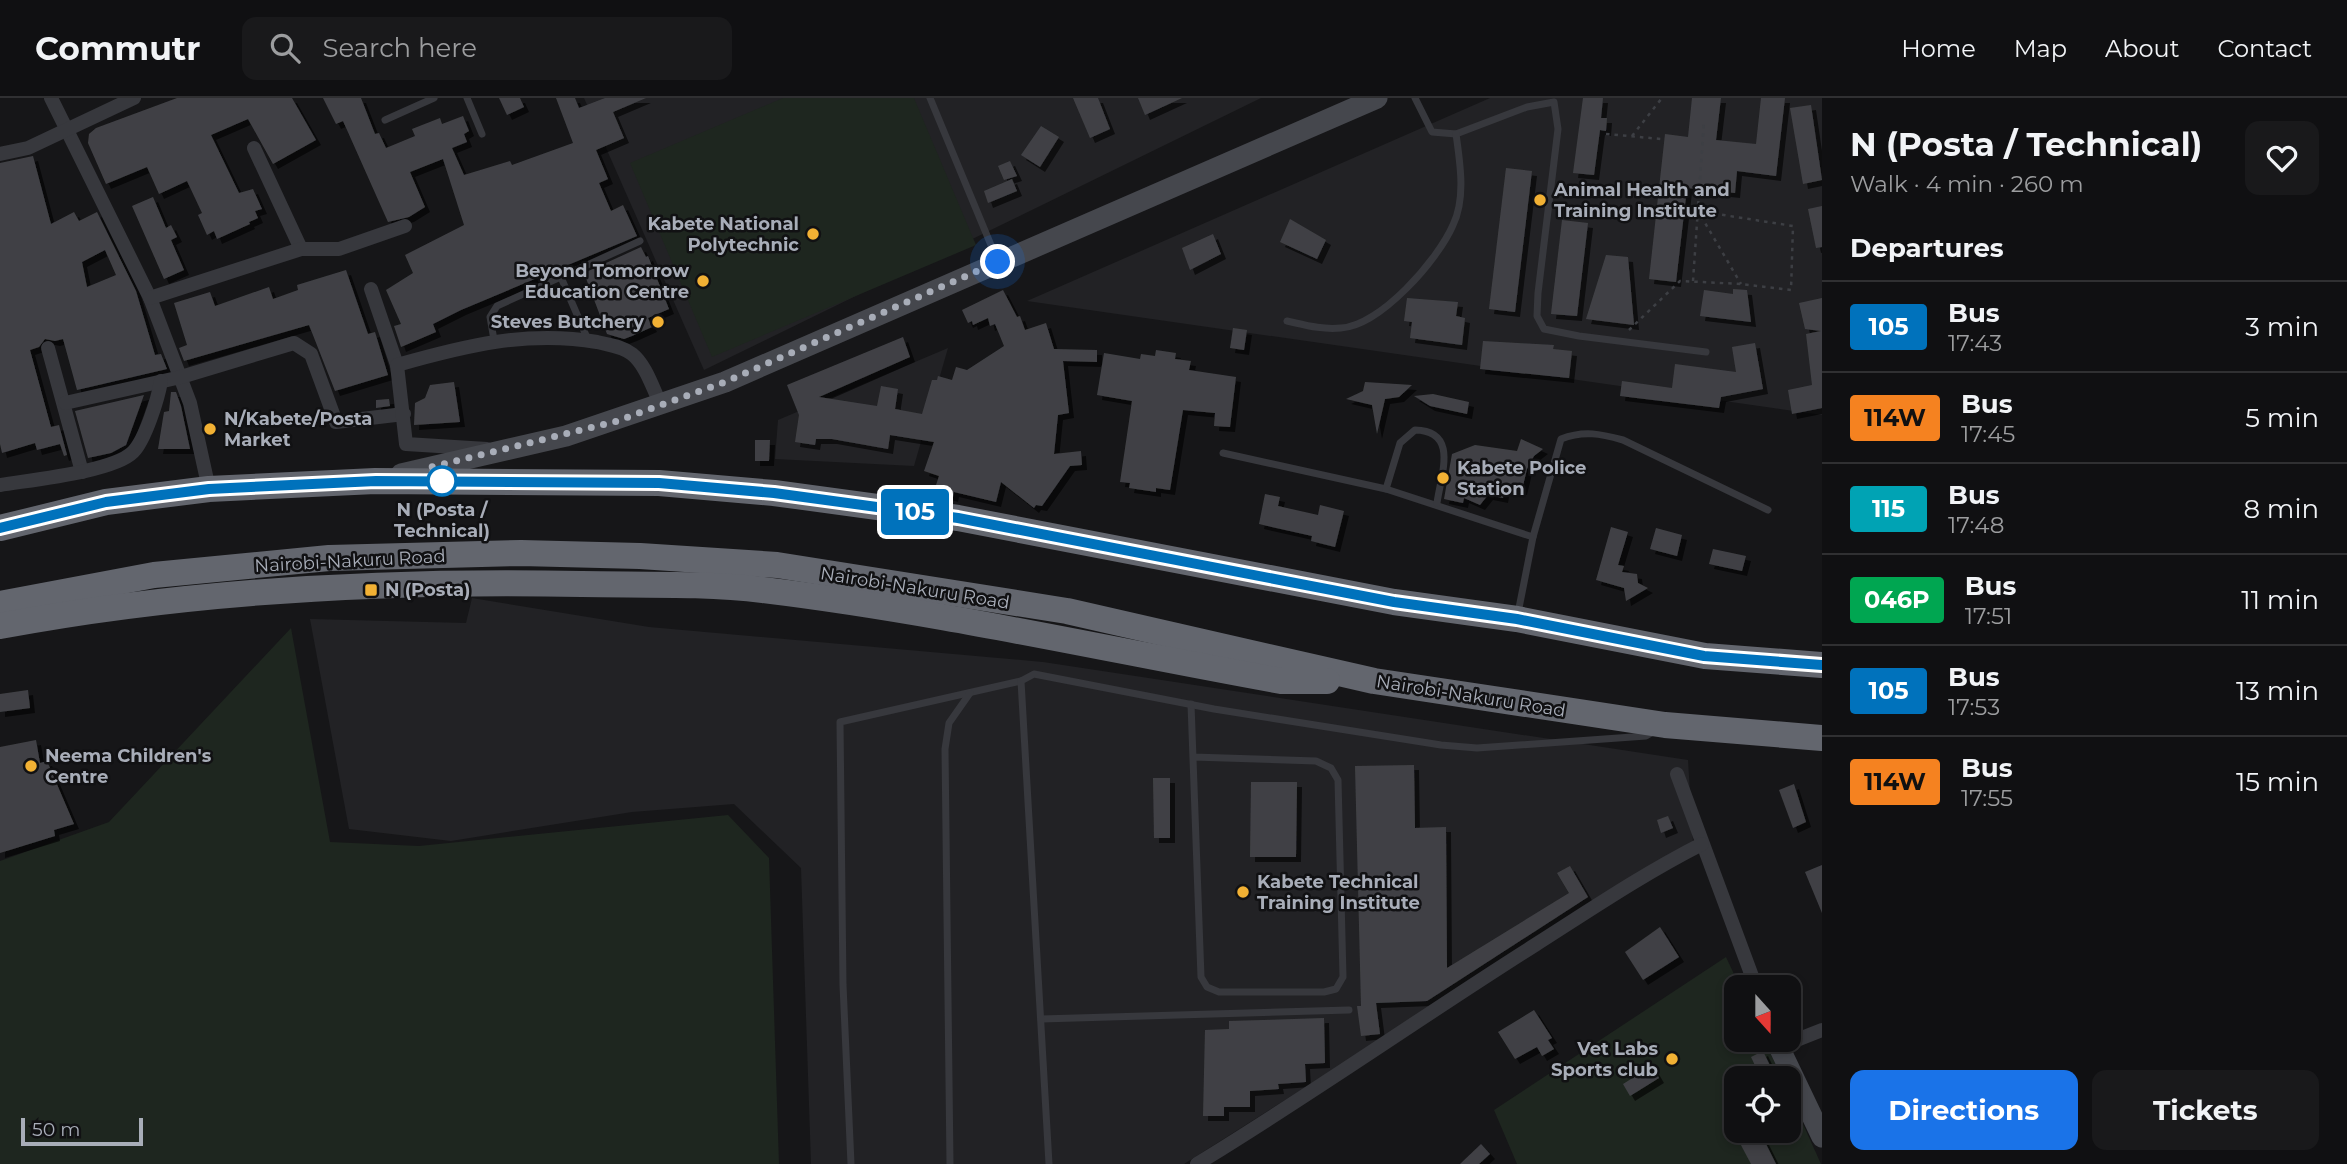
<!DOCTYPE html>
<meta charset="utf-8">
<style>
:root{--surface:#101012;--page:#19191b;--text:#f1f3f6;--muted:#9c9d9f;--line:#303032;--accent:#1a73e8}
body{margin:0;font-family:Montserrat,sans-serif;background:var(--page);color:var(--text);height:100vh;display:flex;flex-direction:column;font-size:26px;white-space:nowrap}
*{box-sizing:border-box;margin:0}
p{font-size:23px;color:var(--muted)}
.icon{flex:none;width:38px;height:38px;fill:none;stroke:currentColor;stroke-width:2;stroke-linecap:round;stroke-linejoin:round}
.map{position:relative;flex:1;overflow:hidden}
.panel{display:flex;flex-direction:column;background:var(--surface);width:525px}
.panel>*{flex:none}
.badge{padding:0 14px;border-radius:5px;font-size:24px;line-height:46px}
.needle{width:46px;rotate:159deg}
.controls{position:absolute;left:1724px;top:877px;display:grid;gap:14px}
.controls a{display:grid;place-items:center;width:77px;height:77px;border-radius:14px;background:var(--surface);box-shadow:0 4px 10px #0003,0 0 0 2px var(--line);font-size:35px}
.scale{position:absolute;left:21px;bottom:18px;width:122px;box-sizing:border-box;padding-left:7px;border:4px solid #a8adb8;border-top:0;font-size:19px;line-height:24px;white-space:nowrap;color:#a8adb8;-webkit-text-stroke:5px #111113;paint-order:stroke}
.you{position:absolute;width:35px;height:35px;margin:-18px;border:5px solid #fff;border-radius:50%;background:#1a73e8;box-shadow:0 0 0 10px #1a73e833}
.map>.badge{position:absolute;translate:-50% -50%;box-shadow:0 0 0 4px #fff}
h2{padding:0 28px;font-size:26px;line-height:63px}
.round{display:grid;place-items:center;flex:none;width:74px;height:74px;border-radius:14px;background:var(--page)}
.overview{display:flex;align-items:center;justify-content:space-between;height:119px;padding:0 28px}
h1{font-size:33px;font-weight:700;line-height:52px}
.action{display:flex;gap:14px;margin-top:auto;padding:14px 28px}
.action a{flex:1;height:80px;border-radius:14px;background:var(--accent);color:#fff;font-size:28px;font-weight:700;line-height:80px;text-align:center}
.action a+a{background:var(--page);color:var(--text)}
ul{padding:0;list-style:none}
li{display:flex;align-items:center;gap:21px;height:91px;padding:0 28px;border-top:2px solid var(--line)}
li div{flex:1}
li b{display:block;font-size:26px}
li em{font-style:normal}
li .badge{min-width:77px;font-weight:700;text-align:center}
header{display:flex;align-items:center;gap:42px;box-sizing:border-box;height:98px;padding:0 35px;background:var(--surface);border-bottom:2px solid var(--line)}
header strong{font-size:33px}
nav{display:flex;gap:38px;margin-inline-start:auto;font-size:24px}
.search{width:490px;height:63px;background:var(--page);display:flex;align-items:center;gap:18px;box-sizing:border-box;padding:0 24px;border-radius:14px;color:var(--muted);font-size:26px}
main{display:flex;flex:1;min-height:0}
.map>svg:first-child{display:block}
</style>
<header>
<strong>Commutr</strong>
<div class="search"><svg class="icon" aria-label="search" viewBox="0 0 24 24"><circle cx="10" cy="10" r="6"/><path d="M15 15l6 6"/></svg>Search here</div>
<nav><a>Home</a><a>Map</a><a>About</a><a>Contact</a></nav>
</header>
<main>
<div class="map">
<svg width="1822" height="1066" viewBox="0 0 1822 1066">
<defs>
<filter id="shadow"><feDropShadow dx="5" dy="5" stdDeviation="0" flood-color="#0009"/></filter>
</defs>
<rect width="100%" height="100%" fill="#161618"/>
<g fill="#222225">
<path d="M584 0H1261L704 272Z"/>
<path d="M1490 0H1822V317L1027 203Z"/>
<path d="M948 250 914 368 775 361 778 322Z"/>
<path d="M472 500 649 529 1043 564 1688 662 1693 744 1184 1066H811L801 770 734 706 632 714 451 743 349 731 310 521 466 525Z"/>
</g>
<g fill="#1e261f">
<path d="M783 0H914L976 147 712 259 630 65Z"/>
<path d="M291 530 330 744 419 748 728 717 769 760 779 1066H0V763L109 724Z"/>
<path d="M1726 859 1740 889H1736V942H1764L1782 980H1736V1032H1788L1789 995 1821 1066H1517L1494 1012Z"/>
</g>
<g fill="#404145" fill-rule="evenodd" filter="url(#shadow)">
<path d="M177 0H292L316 42 273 66 248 21 211 37 239 95 253 91 262 111 255 113 258 120 249 124 250 126 217 141 214 133 207 137 198 117 202 115 187 83 159 96 147 69 106 86 88 45 89 36 96 30Z"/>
<path d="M323 0H361L375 36 379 35 386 50 415 38 412 31 440 20 442 26 463 18 469 33 464 36 467 44 452 50 464 77 510 63 512 67 573 45 556 0H575L579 10 605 0H646L613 14 624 40 596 52 608 81 599 85 611 113 623 107 637 138 461 212 433 226 436 234 401 249 394 228 401 226 386 192 413 175 405 157 464 127 443 61 410 74 425 109 409 119 388 124 343 23 336 26Z"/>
<path d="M499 0H520L524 9 507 17Z"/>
<path d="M1073 0H1098L1110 31 1090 40Z"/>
<path d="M1138 0H1182L1145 17Z"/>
<path d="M1583 0H1603L1601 20H1607L1606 33 1600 32 1594 77 1573 75Z"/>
<path d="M1692 0H1721L1716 42 1756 46 1761 0H1785L1776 78 1737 73 1735 95 1687 90 1676 184 1649 181 1665 36 1688 39Z"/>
<path d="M1811 7 1822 82 1803 86 1790 10Z"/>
<path d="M1041 28 1059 39 1040 69 1021 57Z"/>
<path d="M33 58 51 126 74 114 79 123 97 114 136 193 155 257 161 256 167 271 77 292 63 241 55 243 45 241 39 249 30 252 51 329 59 327 67 357 64 358 60 346 37 352 35 345 2 355 0 346V65ZM105 152 116 177 87 189 82 164Z"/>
<path d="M1010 63 1017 78 1004 82 998 68Z"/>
<path d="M1506 70 1532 73 1515 214 1489 211Z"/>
<path d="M1012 81 1017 93 988 105 984 93Z"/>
<path d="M153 99 166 130 171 127 177 139 171 142 184 172 164 181 132 108Z"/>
<path d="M1822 108V149L1816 150 1808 111Z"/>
<path d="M1290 121 1326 142 1317 161 1280 144Z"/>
<path d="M1562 122 1588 125 1577 218 1551 216Z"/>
<path d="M1213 136 1221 156 1190 172 1182 150Z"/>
<path d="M641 149 646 159 648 158 669 211 648 220 652 229 632 238 624 241 607 236 584 175Z"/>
<path d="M1606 157 1628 159 1634 227 1586 221Z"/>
<path d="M346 172 368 236 375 234 388 277 335 293 309 227 184 263 179 250 187 247 174 205 210 194 215 208 269 189 273 201 298 192 297 187Z"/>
<path d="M1733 191 1747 192 1751 224 1700 218 1704 192 1733 196Z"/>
<path d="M1003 192 1017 219 1020 218 1025 232 1046 225 1054 251 1097 252V264L1063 263 1069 315 1058 317 1054 356 1081 353 1082 367 1070 368 1042 408 1036 407 1034 410 1001 384 996 404 954 394 953 399 934 393 939 378 924 373 934 344 890 337 888 351 832 341H816L815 347 795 344 799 317 787 287 903 239 910 259 819 299 877 308 881 288 898 291 895 311 922 316 932 282H937L938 278 952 282 956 269 967 272 1004 248 995 226 990 228 988 220 973 227 972 223 968 225 962 212Z"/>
<path d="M1407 200 1458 204 1456 218 1465 220 1462 247 1410 240 1412 224 1404 223Z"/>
<path d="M1822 200V310L1792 316 1788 292 1812 287 1806 236 1821 233 1805 231 1799 205Z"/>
<path d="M1233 230 1247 232 1244 252 1230 250Z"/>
<path d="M1483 243 1554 247 1553 251 1572 253 1569 280 1480 271Z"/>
<path d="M1755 245 1763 291 1721 299 1719 310 1620 298 1622 283 1672 290 1675 266 1736 274 1732 249Z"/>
<path d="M1156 252 1176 255 1175 261 1191 263 1189 272 1236 279 1230 329 1214 328 1215 315 1183 312 1170 392 1156 390V394L1129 390 1130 385 1120 384 1132 303 1097 297 1104 255 1140 261 1141 256 1155 258Z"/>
<path d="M454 284 460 324 414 327 415 305 425 300 430 287Z"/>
<path d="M1365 284 1412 287 1399 299 1385 301 1377 336 1372 307 1346 301 1363 293Z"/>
<path d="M171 294H176L181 308 190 351H158L164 314 169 313Z"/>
<path d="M1433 296 1469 304 1467 316 1430 308 1414 298Z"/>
<path d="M144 297 126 347 111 355 88 360 75 313Z"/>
<path d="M389 301 390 308 376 310V302Z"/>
<path d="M1521 341 1543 351 1534 358 1527 371 1522 392 1505 388 1503 400 1488 397 1480 407 1464 400 1463 405 1444 401 1452 356 1475 347 1517 353Z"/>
<path d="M755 342H770L769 363H755Z"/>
<path d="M1265 396 1280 399 1278 408 1318 417 1320 407 1344 413 1335 449 1311 443 1312 438 1259 426Z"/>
<path d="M1611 429 1628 434 1618 467 1624 468 1622 474 1637 476 1638 485 1648 490 1626 503 1624 490 1596 482Z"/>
<path d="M1656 430 1682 437 1677 458 1650 451Z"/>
<path d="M1713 451 1746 458 1742 473 1709 466Z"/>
<path d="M28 592 30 610 0 614V596Z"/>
<path d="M36 642 40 665 47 663 74 726 54 732 55 738 0 755V649Z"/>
<path d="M1414 667 1415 730 1446 729 1447 870 1569 795 1557 775 1570 768 1588 799 1427 903 1376 905 1380 936 1361 938 1357 908H1361L1355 668Z"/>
<path d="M1153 680H1170V740H1154Z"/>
<path d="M1251 684H1297L1296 759H1250Z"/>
<path d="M1794 686 1806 724 1793 730 1779 692Z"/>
<path d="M1668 718 1673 730 1661 735 1657 722Z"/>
<path d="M1822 767V815L1805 774Z"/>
<path d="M1660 829 1679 859 1643 882 1625 854Z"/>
<path d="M1534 912 1552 940 1548 942 1554 951 1542 958 1537 949 1515 961 1498 934Z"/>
<path d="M1324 920 1325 965 1305 966 1306 984 1278 986 1279 991 1250 993V1009H1224V1018H1203L1205 932 1229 931V923Z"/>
<path d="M1763 953 1776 980H1761L1751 959Z"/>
<path d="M1652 968 1659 980 1630 998 1623 986Z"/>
<path d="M1733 1032H1759L1776 1066H1751Z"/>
<path d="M1481 1046 1490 1056 1479 1066H1460Z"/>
</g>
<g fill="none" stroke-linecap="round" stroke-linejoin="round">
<g stroke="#3d3f44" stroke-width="2.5" stroke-dasharray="3.5 5" stroke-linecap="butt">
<path d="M1606 36 1661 41"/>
<path d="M1632 38 1662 0"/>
<path d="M1693 183 1704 23"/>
<path d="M1629 232 1680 183 1741 186 1791 192 1793 128 1698 113 1741 186"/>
</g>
<g stroke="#37383d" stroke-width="7">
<path d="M467 0 482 36"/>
<path d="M930 0 998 164"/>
<path d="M1415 0 1432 34 1456 36 1527 9 1554 4 1558 31 1538 195 1537 218 1544 231 1579 238 1706 254"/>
<path d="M385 22 434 0"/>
<path d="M560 177 588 242"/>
<path d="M1287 223C1305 227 1322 232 1341 230 1380 228 1438 162 1453 127 1466 100 1460 65 1456 36"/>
<path d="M494 242 490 219 497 208 640 143"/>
<path d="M1223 355 1386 391 1533 439"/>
<path d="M1386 391 1400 345 1415 332C1459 333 1441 376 1437 405"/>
<path d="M1518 515 1533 439 1561 341C1584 332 1601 336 1623 342L1768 412"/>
<path d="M1191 606 1201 879 1207 889 1219 894H1324L1336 891 1343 879 1338 682 1331 670 1316 663 1193 659"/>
<path d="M1041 921 1349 912"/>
<path d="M851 1066 843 887 840 624 1021 583"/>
<path d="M950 1066 945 651 949 625 970 595"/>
<path d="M1049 1066 1021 583 1034 576 1214 611 1441 647 1477 650 1646 638 1653 634"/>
</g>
<g stroke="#37383d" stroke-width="14">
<path d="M51 0 150 200 190 305 209 391"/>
<path d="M254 50 301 151"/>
<path d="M0 56 28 50 134 0"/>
<path d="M371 191 397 267"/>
<path d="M150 200 301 151H339L405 128"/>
<path d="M48 250 82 374"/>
<path d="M65 305 181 279 294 245 311 256 336 324 404 316"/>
<path d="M487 351 406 346 397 267C464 248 527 232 597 244 609 247 622 248 632 256 646 267 653 291 661 307"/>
<path d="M0 387C29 382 113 374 133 354 145 342 158 301 161 283"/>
<path d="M1677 676 1756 889"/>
<path d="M1777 943 1779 949 1822 932"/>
<path d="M1197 1066C1312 996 1421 919 1535 847 1590 812 1643 776 1702 746"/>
</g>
<g stroke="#45474d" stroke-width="21">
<path d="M401 376 566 338 725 284 1377 0"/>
<path d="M1779 949 1822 1039"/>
</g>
<g stroke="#63666e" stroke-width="26">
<path d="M0 430 106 404 209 391 375 383 659 385 774 395 958 420 1394 504 1517 521 1705 558 1822 567"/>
<path d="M0 506 154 477 329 460 521 455 640 458 777 467 1067 513 1374 583 1665 627 1822 640"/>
<path d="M0 528C192 492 387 482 582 486 642 487 704 485 763 492 937 513 1109 552 1281 583H1327"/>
</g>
</g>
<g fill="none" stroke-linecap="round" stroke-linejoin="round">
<defs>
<path id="line" d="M0 430 106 404 209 391 376 383 659 385 774 395 958 420 1394 504 1517 521 1704 558 1822 567"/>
</defs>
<use href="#line" stroke="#fff" stroke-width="16"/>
<use href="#line" stroke="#0072bc" stroke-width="10"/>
<path stroke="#a8adb8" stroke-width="7" stroke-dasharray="0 12.6" d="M442 383 427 370 614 324 725 284 998 164"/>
</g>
<g fill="#f2b134" stroke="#111113" stroke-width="2.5">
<circle cx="1540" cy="102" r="7"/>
<circle cx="813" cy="136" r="7"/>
<circle cx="703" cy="183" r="7"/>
<circle cx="658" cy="224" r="7"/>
<circle cx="210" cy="331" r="7"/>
<circle cx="1443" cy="380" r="7"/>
<rect x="364" y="485" width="14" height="14" rx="3.5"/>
<circle cx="31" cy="668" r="7"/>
<circle cx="1243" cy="794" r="7"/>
<circle cx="1672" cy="961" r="7"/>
</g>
<circle fill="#fff" stroke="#0072bc" stroke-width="3.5" cx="442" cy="383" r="14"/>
<g text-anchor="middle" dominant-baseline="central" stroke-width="5" stroke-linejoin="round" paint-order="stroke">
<g font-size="18" font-weight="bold" fill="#a8adb8" stroke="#111113" text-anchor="start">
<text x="1554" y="92">Animal Health and<tspan x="1554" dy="21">Training Institute</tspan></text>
<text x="799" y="126" text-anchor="end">Kabete National<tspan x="799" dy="21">Polytechnic</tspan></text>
<text x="689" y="173" text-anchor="end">Beyond Tomorrow<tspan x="689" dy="21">Education Centre</tspan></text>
<text x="644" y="224" text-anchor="end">Steves Butchery</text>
<text x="224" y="321">N/Kabete/Posta<tspan x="224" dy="21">Market</tspan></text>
<text x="1457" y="370">Kabete Police<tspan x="1457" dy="21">Station</tspan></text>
<text x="385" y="492">N (Posta)</text>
<text x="45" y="658">Neema Children's<tspan x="45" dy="21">Centre</tspan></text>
<text x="1257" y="784">Kabete Technical<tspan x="1257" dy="21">Training Institute</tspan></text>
<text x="1658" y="951" text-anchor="end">Vet Labs<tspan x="1658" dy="21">Sports club</tspan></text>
</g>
<g font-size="18" font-weight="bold" fill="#a8adb8" stroke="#111113">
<text x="442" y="412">N (Posta /<tspan x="442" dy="21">Technical)</tspan></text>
</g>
<g font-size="18" fill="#a8adb8" stroke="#111113">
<text transform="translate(350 463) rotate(-3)">Nairobi-Nakuru Road</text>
<text transform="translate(915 490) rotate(9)">Nairobi-Nakuru Road</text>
<text transform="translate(1471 598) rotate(9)">Nairobi-Nakuru Road</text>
</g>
</g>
</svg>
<div class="controls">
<a><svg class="needle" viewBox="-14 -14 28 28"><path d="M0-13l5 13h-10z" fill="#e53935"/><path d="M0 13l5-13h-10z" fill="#9c9d9f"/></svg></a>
<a><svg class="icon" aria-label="locate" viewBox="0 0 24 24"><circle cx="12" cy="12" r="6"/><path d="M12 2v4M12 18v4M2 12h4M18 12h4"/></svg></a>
</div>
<div class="scale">50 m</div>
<div class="you" style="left:998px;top:164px"></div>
<b class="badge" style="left:915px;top:414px;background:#0072bc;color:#fff">105</b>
</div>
<section class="panel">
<div class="overview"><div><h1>N (Posta / Technical)</h1><p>Walk · 4 min · 260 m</p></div><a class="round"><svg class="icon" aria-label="heart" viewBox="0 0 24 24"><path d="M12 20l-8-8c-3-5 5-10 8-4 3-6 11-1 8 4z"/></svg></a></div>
<h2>Departures</h2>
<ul>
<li><span class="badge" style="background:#0072bc;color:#fff">105</span><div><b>Bus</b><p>17:43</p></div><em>3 min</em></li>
<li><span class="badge" style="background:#f58220;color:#111">114W</span><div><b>Bus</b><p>17:45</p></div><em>5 min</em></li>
<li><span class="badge" style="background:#00a3b4;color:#fff">115</span><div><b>Bus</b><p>17:48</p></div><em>8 min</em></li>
<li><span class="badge" style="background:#00a651;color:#fff">046P</span><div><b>Bus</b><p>17:51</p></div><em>11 min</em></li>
<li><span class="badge" style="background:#0072bc;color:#fff">105</span><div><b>Bus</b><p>17:53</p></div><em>13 min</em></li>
<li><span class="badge" style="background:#f58220;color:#111">114W</span><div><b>Bus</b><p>17:55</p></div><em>15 min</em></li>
</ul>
<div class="action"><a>Directions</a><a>Tickets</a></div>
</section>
</main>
